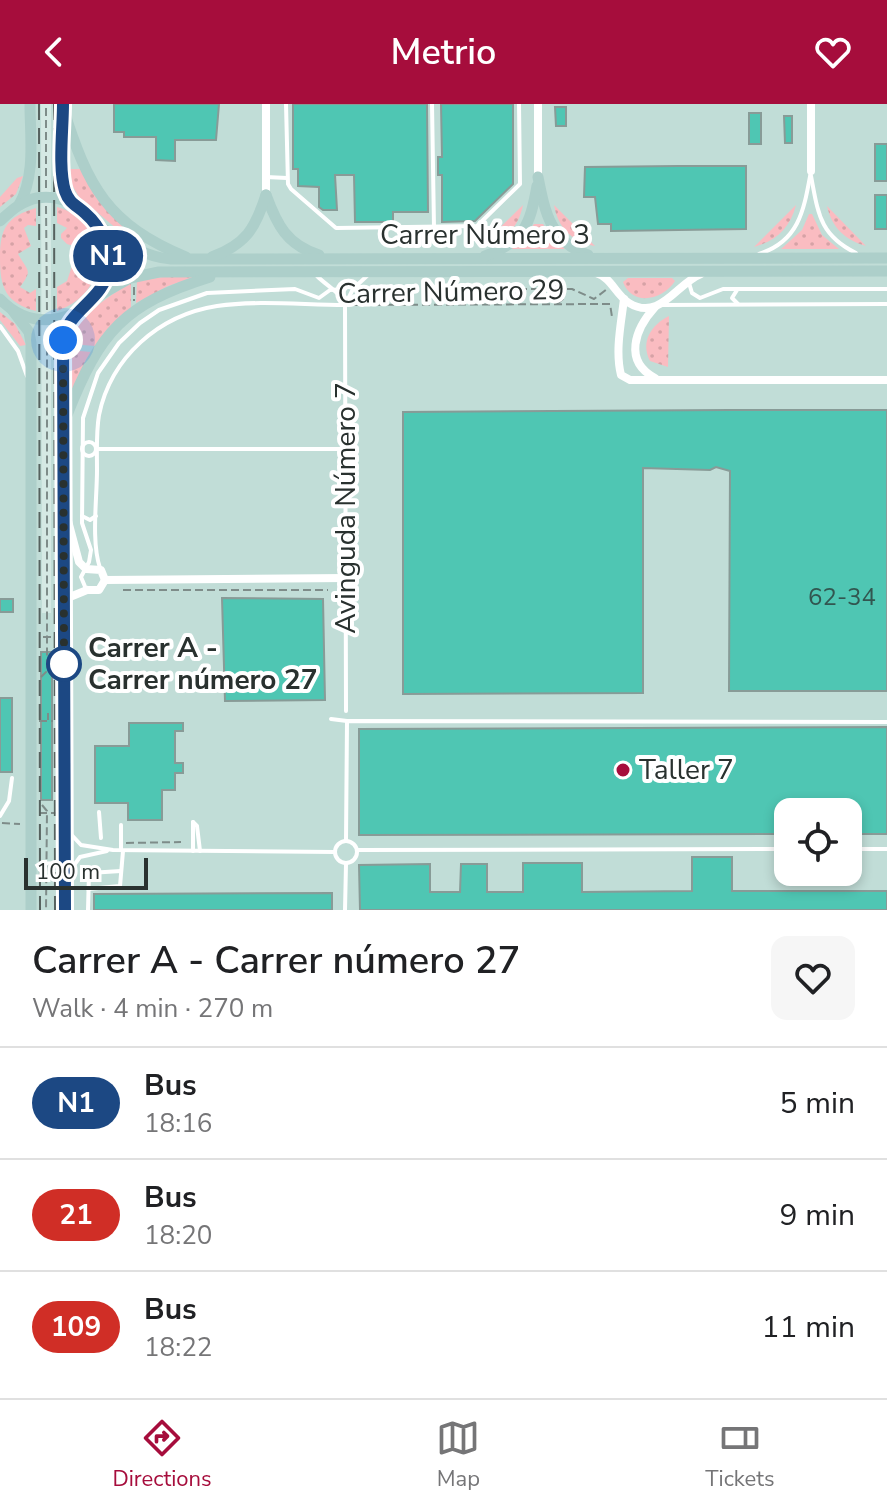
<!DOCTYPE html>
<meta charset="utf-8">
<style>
:root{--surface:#fff;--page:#f6f6f6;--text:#202124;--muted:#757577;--line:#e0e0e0;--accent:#a60d3c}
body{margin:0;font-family:"Nunito Sans",sans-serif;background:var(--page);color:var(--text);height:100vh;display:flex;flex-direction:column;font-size:30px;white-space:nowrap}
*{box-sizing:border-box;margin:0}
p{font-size:26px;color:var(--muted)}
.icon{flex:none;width:44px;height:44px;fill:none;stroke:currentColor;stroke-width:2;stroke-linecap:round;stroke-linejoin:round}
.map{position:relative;height:806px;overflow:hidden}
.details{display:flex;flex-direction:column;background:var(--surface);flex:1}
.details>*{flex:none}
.badge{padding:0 16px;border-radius:26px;font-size:28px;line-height:52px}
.controls{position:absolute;left:774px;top:694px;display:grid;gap:16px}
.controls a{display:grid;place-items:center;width:88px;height:88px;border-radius:16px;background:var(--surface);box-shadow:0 4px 12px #0003;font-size:40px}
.scale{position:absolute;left:24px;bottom:20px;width:124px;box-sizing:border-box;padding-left:8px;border:4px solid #29312f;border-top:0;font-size:22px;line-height:28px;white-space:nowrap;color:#29312f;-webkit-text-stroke:6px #fff;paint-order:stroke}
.you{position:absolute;width:40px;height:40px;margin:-20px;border:6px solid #fff;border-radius:50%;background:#1a73e8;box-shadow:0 0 0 12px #1a73e833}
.map>.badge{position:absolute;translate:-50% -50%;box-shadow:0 0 0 4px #fff}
.round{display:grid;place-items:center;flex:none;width:84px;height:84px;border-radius:16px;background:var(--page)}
.head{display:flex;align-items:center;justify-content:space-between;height:136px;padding:0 32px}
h1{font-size:38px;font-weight:600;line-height:60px}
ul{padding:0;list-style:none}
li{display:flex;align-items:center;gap:24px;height:112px;padding:0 32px;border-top:2px solid var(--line)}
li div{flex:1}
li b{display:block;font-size:30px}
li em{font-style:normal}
li .badge{min-width:88px;font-weight:700;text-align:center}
header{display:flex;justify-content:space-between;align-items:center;height:104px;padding:0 32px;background:var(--accent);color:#fff;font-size:36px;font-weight:600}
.tabs{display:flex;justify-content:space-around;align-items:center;height:112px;border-top:2px solid var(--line);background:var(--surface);font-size:22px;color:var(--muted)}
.tabs a{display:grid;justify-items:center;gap:4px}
.tabs .current{color:var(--accent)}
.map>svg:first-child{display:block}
</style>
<header><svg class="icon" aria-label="back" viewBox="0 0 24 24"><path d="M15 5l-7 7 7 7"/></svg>Metrio<svg class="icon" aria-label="heart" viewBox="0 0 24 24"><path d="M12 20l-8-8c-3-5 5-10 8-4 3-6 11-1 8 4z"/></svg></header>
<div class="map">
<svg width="887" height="806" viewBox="0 0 887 806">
<defs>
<pattern id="grass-dots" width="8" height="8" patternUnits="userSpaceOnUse" patternTransform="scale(2)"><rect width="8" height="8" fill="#fabcc1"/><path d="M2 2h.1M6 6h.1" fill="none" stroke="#d6a2a6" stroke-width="1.8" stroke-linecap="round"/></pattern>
</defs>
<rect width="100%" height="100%" fill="#d5e9e4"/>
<path fill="#c1ddd7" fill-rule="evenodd" d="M0 0H41L42 509H51V0H887V806H0ZM788 708H848V768H788Z"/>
<g fill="url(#grass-dots)">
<path d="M70 65H81L131 128 130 136 79 93 72 81Z"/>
<path d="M23 72 16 90 0 103V93L17 74Z"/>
<path d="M523 101C518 125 504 138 480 143Z"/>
<path d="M554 101 595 142C572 138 558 124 554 101Z"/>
<path d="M796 101C790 124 776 137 754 143Z"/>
<path d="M827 102 866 142C845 136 832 124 827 102Z"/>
<path d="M57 103C114 119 111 189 57 207V183L67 177 72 162 82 160 85 155 79 144 67 140 61 134V130L67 124 57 119Z"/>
<path d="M36 104V122L28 121 24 124 31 142 18 150C28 168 33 165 20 183L30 189 36 185V207C6 199 0 184 0 155 0 126 5 113 36 104Z"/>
<path d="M809 110H812L822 131 839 145H781L802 126Z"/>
<path d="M534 120H543L550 132 565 145H510L525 132Z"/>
<path d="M115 140 131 149V169L115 175Z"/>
<path d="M176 171 197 172 168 182 136 199 137 177Z"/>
<path d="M628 174H672L675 177C663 196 632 203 623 178Z"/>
<path d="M131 179V204L105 228 95 242 70 240C73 215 110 191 131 179Z"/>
<path d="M0 208 15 220 26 241 20 242 0 216Z"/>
<path d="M669 212 668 263 650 257C640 238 651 221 669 212Z"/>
<path d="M70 246 91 248 70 290Z"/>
</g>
<g fill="#4fc6b3" stroke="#889b97" stroke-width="2">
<path d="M114 0H219L216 36H175V57L156 56V33H124V28H114Z"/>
<path d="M293 0H427L428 108H393V118H355L354 71H335L337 106H323L319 103V83L298 82V65H293Z"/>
<path d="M441 0H513V80L475 117 442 118V71H438V53H442Z"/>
<path d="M555 3H566V22H556Z"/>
<rect x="749" y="9" width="12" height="31"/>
<path d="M784 12H792V39H785Z"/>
<rect x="875" y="40" width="12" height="37"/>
<path d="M678 62H746V125L611 127V120H598L595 93H584L585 63Z"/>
<rect x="875" y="91" width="12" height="34"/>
<path d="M730 306H887V587H729L730 367 716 363 710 366 643 364V589L403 590V308Z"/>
<path d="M222 494 323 495 325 596 225 597Z"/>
<rect x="0" y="495" width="13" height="13"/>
<rect x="41" y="548" width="11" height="148"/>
<rect x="0" y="594" width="12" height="74"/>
<path d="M129 619H183V627H175V659H183V669H175V686H162V716H128V699H95V642H129Z"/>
<path d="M887 623V730H848V708H788V730L359 731V625Z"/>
<path d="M692 753H732V787H887V806H360L359 761 430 760V788H460L461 760H487V788H523V759H582V788L692 787Z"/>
<path d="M332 789V806H94V790Z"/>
</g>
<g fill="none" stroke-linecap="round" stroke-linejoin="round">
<g stroke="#7e8c89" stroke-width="2" stroke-dasharray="8 4" stroke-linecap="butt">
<path d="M46 84V0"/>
<path d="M46 102 47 208"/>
<path d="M134 183V197"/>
<path d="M363 185H572L594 195 607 185"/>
<path d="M557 200 563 195 559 186"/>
<path d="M350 201 610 200 612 213"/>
<path d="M123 486H328"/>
<path d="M43 533H56"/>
<path d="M41 573 47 567V226"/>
<path d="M48 616V609"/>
<path d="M39 617H53"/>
<path d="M42 701 47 707 46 806"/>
<path d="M39 709H56"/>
<path d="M2 719 20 720"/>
<path d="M126 739 181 738"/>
</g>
<g stroke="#fff" stroke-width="4">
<path d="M286 0 288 80 291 85 336 124 477 122 520 80 519 0"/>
<path d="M432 0 434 124"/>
<path d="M811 72C818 108 819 131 856 149"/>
<path d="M266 73 287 74"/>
<path d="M759 150C800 137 804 105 811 67"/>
<path d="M317 172C326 181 340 189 345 198"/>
<path d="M689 179 692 189 700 194 723 185H887"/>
<path d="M737 186 732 194 738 200"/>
<path d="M662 201 887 200"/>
<path d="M0 222 18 247 27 272"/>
<circle cx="89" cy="345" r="7"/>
<path d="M97 345H346"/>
<path d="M82 412 90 416 96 412"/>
<path d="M100 464C91 437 97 395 97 366 97 348 96 329 99 311 111 253 159 211 217 202 259 196 303 201 345 201"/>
<path d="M86 485 81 473 89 458 91 446 82 419 83 314 98 269 119 239 140 219 159 206 207 189 295 185 319 194 330 186 345 185"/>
<path d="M346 607 345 201 353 185 369 170"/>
<path d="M331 615 347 617"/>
<path d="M99 708 101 734"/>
<path d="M0 712 9 697 12 674"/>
<path d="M193 718 197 722 200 747"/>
<path d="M67 726 81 741 113 746 335 748"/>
<circle cx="346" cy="748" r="11"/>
<path d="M346 737 347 617 887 618"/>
<path d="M848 745H887"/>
<path d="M121 746V721"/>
<path d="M357 746 788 745"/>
<path d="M193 747V718"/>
<path d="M69 768 80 753 107 747"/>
<path d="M88 785 120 782 123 747"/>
<path d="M88 806 89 769 121 767"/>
<path d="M345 806 346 760"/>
</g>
<g stroke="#fff" stroke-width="8">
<path d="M266 0V91"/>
<path d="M538 0V73"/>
<path d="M811 0V67"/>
<path d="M596 169C612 174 615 190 629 199 660 218 677 179 701 170"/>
<path d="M624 195C621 220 615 247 621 271L630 276H887"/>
<path d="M655 203C635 225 623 257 655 274"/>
<path d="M67 413 79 458 86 465 101 466 105 476"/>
<path d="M105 476 346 474"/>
<path d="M87 486H99L105 476"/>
<path d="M65 495 87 486"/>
</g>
<g stroke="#adcfca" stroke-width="11">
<path d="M63 4C88 83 107 120 186 153"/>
<path d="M63 18 64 80 72 100"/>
<path d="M538 73C545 109 551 138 588 151"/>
<path d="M266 91C277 121 287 141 319 151"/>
<path d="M19 101C36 71 30 33 30 0"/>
<path d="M0 117C11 107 21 97 37 94 88 86 127 149 97 191"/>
<path d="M93 118C118 134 141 153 171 155L887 154"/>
<path d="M485 152C524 138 530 121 537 82"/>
<path d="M212 153C246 140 255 125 266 91"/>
<path d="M0 195C21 217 47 221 75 209"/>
<path d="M93 195 130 174 159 168 887 167"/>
<path d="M13 207 29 228 31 239V806"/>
<path d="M67 311C100 227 124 200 210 173"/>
<path d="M65 806 63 236 67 222 80 206"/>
</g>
<g stroke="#56625f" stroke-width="2" stroke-dasharray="16 8" stroke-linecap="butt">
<path d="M39 0 40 806"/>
<path d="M54 0 55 806"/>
</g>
</g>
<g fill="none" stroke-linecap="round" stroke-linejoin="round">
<defs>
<path id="line" d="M63 0C63 25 58 64 65 87 69 99 76 101 85 109 101 123 110 143 108 164 105 196 68 205 63 236L65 806"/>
</defs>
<use href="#line" stroke="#fff" stroke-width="18"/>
<use href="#line" stroke="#1c4883" stroke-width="12"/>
<path stroke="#29312f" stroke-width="8" stroke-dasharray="0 14.4" d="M63 236 64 560"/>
</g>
<circle fill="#fff" stroke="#1c4883" stroke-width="4" cx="64" cy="560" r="16"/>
<circle fill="#a60d3c" stroke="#fff" stroke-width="3" cx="623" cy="666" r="8"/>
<g text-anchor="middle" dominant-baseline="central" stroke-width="8" stroke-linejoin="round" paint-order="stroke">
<g font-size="24" fill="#325650">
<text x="842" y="493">62-34</text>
</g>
<g font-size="28" fill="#29312f" stroke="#fff">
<text x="485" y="131">Carrer Número 3</text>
<text transform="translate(451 188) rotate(-1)">Carrer Número 29</text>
<text transform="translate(346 404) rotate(-90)">Avinguda Número 7</text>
</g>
<g font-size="28" font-weight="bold" fill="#29312f" stroke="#fff" text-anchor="start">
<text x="88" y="544">Carrer A -<tspan x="88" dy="32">Carrer número 27</tspan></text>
</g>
<g font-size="28" fill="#29312f" stroke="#fff" text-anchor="start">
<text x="639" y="666">Taller 7</text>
</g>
</g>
</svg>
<div class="controls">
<a><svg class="icon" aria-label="locate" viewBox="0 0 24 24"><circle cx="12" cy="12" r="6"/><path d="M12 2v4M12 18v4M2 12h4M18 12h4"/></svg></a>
</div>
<div class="scale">100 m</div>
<div class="you" style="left:63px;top:236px"></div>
<b class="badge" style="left:108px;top:152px;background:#1c4883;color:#fff">N1</b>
</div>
<section class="details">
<div class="head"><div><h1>Carrer A - Carrer número 27</h1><p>Walk · 4 min · 270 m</p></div><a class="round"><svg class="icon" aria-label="heart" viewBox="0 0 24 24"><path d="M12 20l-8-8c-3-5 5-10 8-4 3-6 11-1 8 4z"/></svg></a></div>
<ul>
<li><span class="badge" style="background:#1c4883;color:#fff">N1</span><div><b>Bus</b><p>18:16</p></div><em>5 min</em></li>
<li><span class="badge" style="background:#d02e26;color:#fff">21</span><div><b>Bus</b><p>18:20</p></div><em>9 min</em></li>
<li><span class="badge" style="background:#d02e26;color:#fff">109</span><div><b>Bus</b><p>18:22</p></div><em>11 min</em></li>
</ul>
</section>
<nav class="tabs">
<a class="current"><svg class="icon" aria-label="directions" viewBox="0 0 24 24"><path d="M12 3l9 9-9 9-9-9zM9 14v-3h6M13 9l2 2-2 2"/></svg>Directions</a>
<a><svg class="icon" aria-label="map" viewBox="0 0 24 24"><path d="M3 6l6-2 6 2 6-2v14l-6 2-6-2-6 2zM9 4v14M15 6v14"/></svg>Map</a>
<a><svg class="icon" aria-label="tickets" viewBox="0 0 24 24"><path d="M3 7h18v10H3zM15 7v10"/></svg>Tickets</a>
</nav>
